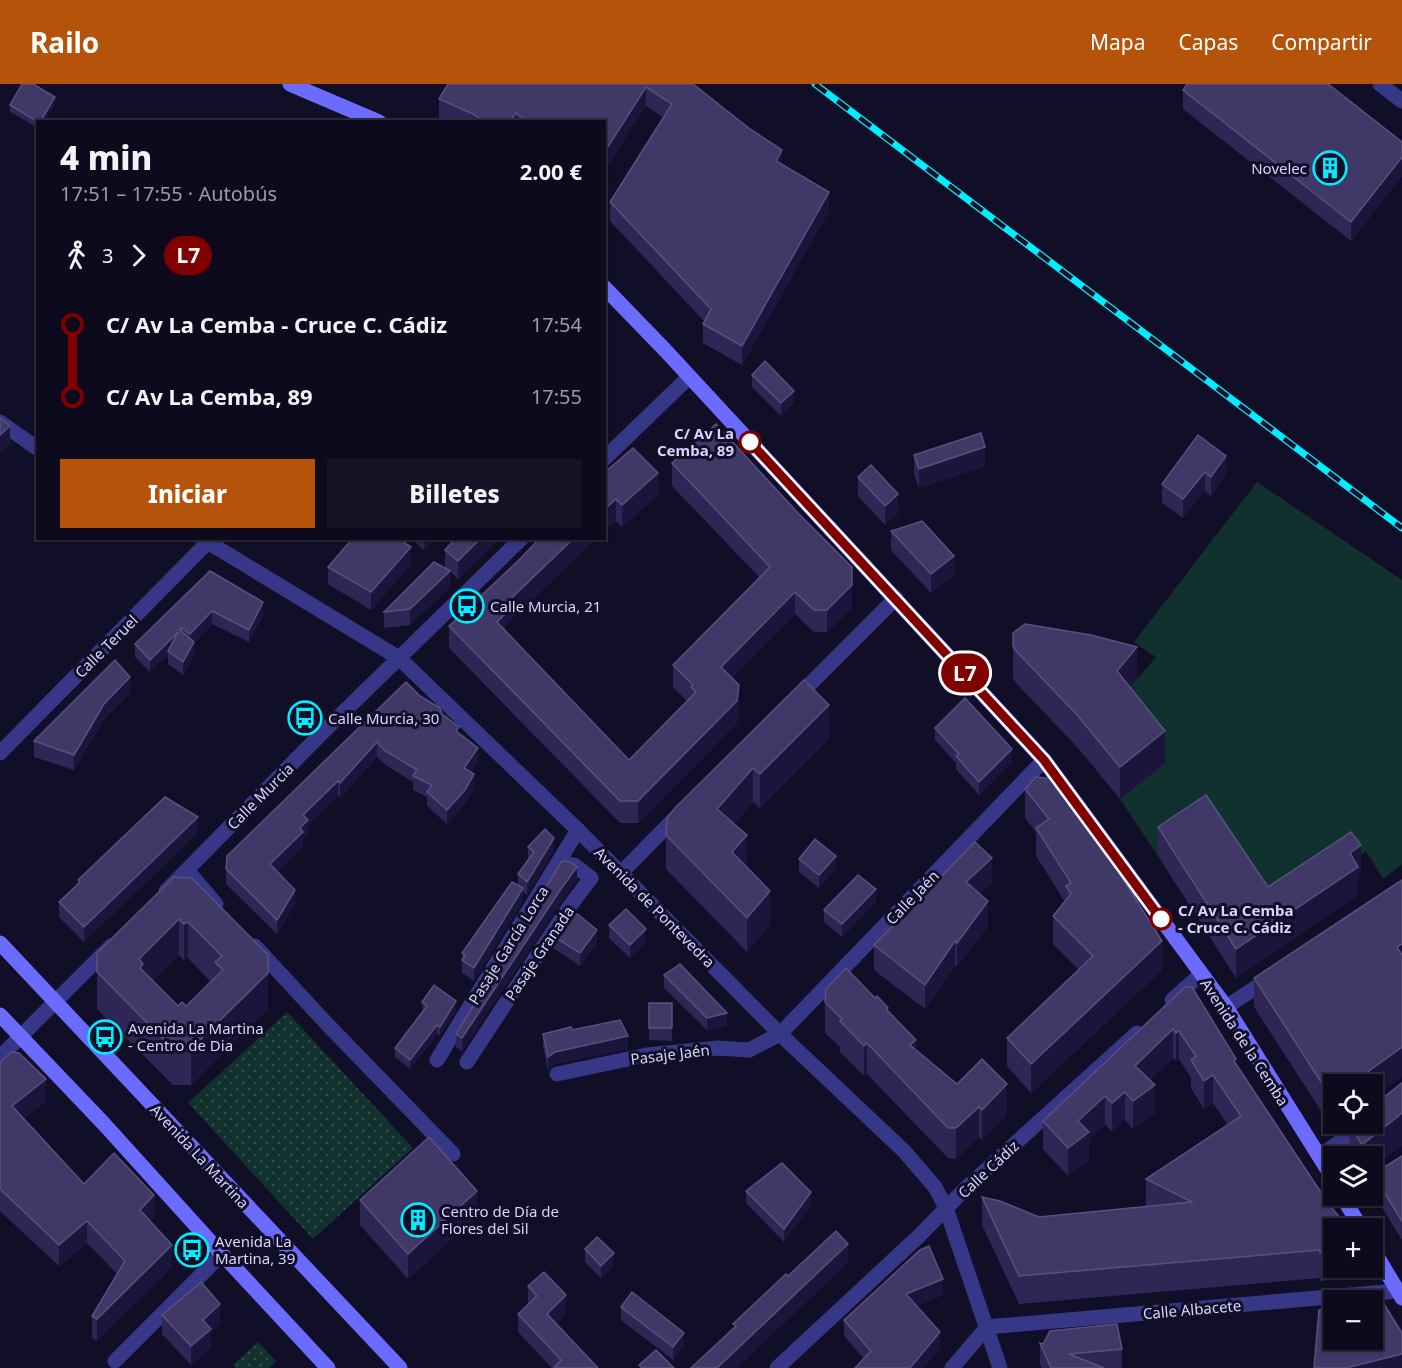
<!DOCTYPE html>
<html lang="es">
<meta charset="utf-8">
<style>
:root{--surface:#0d0a1d;--page:#161326;--text:#f1f3f6;--muted:#9a9aa4;--line:#2d2b3b;--accent:#b45309}
body{margin:0;font-family:"Noto Sans",sans-serif;background:var(--page);color:var(--text);height:100vh;display:flex;flex-direction:column;font-size:22px;white-space:nowrap}
*{box-sizing:border-box;margin:0}
p{font-size:20px;color:var(--muted)}
.icon{flex:none;width:33px;height:33px;fill:none;stroke:currentColor;stroke-width:2;stroke-linecap:round;stroke-linejoin:round}
.map{position:relative;flex:1;overflow:hidden}
.drawer{position:absolute;left:36px;top:36px;width:570px;height:420px;display:flex;flex-direction:column;background:var(--surface);border-radius:0px;box-shadow:0 2px 4px #0004,0 0 0 2px var(--line)}
.drawer>*{flex:none}
.badge{padding:0 12px;border-radius:20px;font-size:21px;line-height:39px}
.fabs{position:absolute;left:1323px;top:990px;display:grid;gap:12px}
.fabs a{display:grid;place-items:center;width:60px;height:60px;border-radius:0px;background:var(--surface);box-shadow:0 2px 4px #0004,0 0 0 2px var(--line);font-size:30px}
.map>.badge{position:absolute;translate:-50% -50%;box-shadow:0 0 0 3px #fff}
.legs{display:flex;align-items:center;gap:9px;height:66px;padding:0 24px;font-size:20px}
.legs p{margin-inline-start:auto}
.head{display:flex;align-items:center;justify-content:space-between;height:102px;padding:0 24px}
h1{font-size:33px;font-weight:800;line-height:45px}
.cta{display:flex;gap:12px;margin-top:auto;padding:12px 24px}
.cta a{flex:1;height:69px;border-radius:0px;background:var(--accent);color:#fff;font-size:24px;font-weight:800;line-height:69px;text-align:center}
.cta a+a{background:var(--page);color:var(--text)}
ul{padding:0 24px;list-style:none}
li{display:flex;align-items:center;gap:21px;height:72px;font-size:22px}
li i{display:grid;place-items:center;width:9px;height:100%;margin:0 8px;background:currentColor}
li i::after{content:'';width:15px;height:15px;margin:-8px;border:4px solid;border-radius:50%;background:var(--surface)}
li p{margin-inline-start:auto}
li:first-child i{background:linear-gradient(#0000 50%,currentColor 0)}
li:last-child i{background:linear-gradient(currentColor 50%,#0000 0)}
header{display:flex;align-items:center;gap:36px;box-sizing:border-box;height:84px;padding:0 30px;background:var(--accent);color:#fff}
header strong{font-size:28px}
nav{display:flex;gap:33px;margin-inline-start:auto;font-size:21px}
.map>svg:first-child{display:block}
</style>
<header>
<strong>Railo</strong>
<nav><a>Mapa</a><a>Capas</a><a>Compartir</a></nav>
</header>
<div class="map">
<svg width="1402" height="1284" viewBox="0 0 1402 1284">
<defs>
<pattern id="park-dots" width="8" height="8" patternUnits="userSpaceOnUse" patternTransform="scale(1.5)"><rect width="8" height="8" fill="#11312f"/><path d="M2 2h.1M6 6h.1" fill="none" stroke="#334e4e" stroke-width="1.8" stroke-linecap="round"/></pattern>
</defs>
<rect width="100%" height="100%" fill="#110e27"/>
<path fill="#11312f" d="M1257 398 1402 496V780L1383 795 1366 767 1269 832 1158 772 1120 715 1165 679 1112 625 1156 573 1134 558Z"/>
<g fill="url(#park-dots)">
<path d="M287 928 413 1064 313 1155 188 1019Z"/>
<path d="M258 1258 276 1277 269 1284H236L233 1281Z"/>
</g>
<g fill="none" stroke-linecap="round" stroke-linejoin="round">
<g stroke="#373788" stroke-width="15">
<path d="M1380 0 1402 17"/>
<path d="M0 338 38 365"/>
<path d="M604 375 689 293"/>
<path d="M201 454 399 574 578 746 780 950 904 1067 935 1103 946 1124 1000 1284"/>
<path d="M796 614 896 514"/>
<path d="M0 669 212 454"/>
<path d="M187 786 216 820"/>
<path d="M621 789 679 730"/>
<path d="M166 807 322 649 522 454"/>
<path d="M255 862 326 939 453 1070"/>
<path d="M1172 916 1201 890"/>
<path d="M1226 923 1272 893"/>
<path d="M0 973 111 862"/>
<path d="M437 976 578 746"/>
<path d="M467 978 569 823 591 794 574 781 558 780"/>
<path d="M557 990 647 971 718 964 749 966 780 950 1044 676"/>
<path d="M1320 1072 1364 1040"/>
<path d="M987 1243 1397 1207"/>
<path d="M115 1277 222 1170"/>
<path d="M777 1284 919 1152 966 1104 1137 949"/>
<path d="M952 1284 987 1243"/>
</g>
<g stroke="#6b6cff" stroke-width="15">
<path d="M290 0 379 38"/>
<path d="M604 203 665 266 1044 676 1226 923 1334 1096"/>
<path d="M0 859 400 1284"/>
<path d="M0 931 104 1040 208 1155 328 1284"/>
<path d="M1342 1112 1361 1144"/>
<path d="M1372 1164 1402 1214"/>
</g>
<defs>
<path id="rail" d="M815 0 1402 444"/>
</defs>
<use href="#rail" stroke="#0ef" stroke-width="7"/>
<use href="#rail" stroke="#110e27" stroke-width="4.5" stroke-dasharray="14" stroke-linecap="butt"/>
</g>
<g fill="#2e2655" fill-rule="evenodd">
<path d="M693 0 782 80 829 127 742 281 703 259V240L704 237 610 137V118L664 34 646 22 604 38H447L439 34V15Z"/>
<path d="M1183 6 1402 58V92L1351 157 1183 25Z"/>
<path d="M55 20 44 38H38V44L10 28V21Z"/>
<path d="M752 291 794 319 781 332 752 303Z"/>
<path d="M1198 351 1226 391 1211 412 1205 407 1183 434 1162 419V400Z"/>
<path d="M914 371 985 382 919 404 914 390Z"/>
<path d="M672 379 852 523 827 548H814L795 530 732 594 739 623 737 639 638 739H620L449 564V542L520 475 504 546 629 676 687 617 673 603V581L760 494 672 402Z"/>
<path d="M604 389 658 411 622 443 616 437Z"/>
<path d="M858 393 898 429 885 441 858 412Z"/>
<path d="M891 447 954 491 931 509 891 466Z"/>
<path d="M411 454H434L424 466Z"/>
<path d="M456 454H500L458 495 450 487V503L410 541 384 544V528L448 486 445 484V466Z"/>
<path d="M411 480 371 526 328 500V483Z"/>
<path d="M210 487 263 531 249 558 212 540 194 559V571L183 591 168 580V571L150 588 135 573V560Z"/>
<path d="M1013 562 1137 595 1130 603 1165 679 1120 715 1078 664 1016 599 1013 594Z"/>
<path d="M804 596 829 655 760 724 753 718 734 740 747 784 770 841 747 868 666 785V751Z"/>
<path d="M130 609 104 635 74 686 34 673V657Z"/>
<path d="M420 612 442 630 459 650 478 678 471 688 474 705 465 720 447 740 427 722V713L413 706V698L384 680 377 673 340 714 338 711 308 741V750L303 755V762L277 788 295 820 277 850 226 800V785Z"/>
<path d="M935 644 1012 678 979 711 956 685V679L935 656Z"/>
<path d="M1036 693 1162 886 1031 1009 1007 982V954L1079 886 1053 860V832L1065 818 1036 772V748L1025 734V705Z"/>
<path d="M1158 743 1268 803 1361 789 1358 791V811L1236 894 1158 772Z"/>
<path d="M198 748 84 858 59 833V818L78 800V796Z"/>
<path d="M528 763 554 767 527 811 523 808V817L474 897 462 889V869L518 801V790L528 775Z"/>
<path d="M799 775 836 785 819 804 799 788Z"/>
<path d="M174 793 268 925 191 1001H173L97 925V869ZM179 871 184 876 188 874 211 898 186 922H178L153 897Z"/>
<path d="M577 796 561 818 462 967 456 963V950Z"/>
<path d="M1402 796V992L1372 1014V1000L1332 1044 1254 923V894Z"/>
<path d="M992 799 979 810 988 842 957 883 955 882 925 925 874 886V861Z"/>
<path d="M876 818 842 853 824 838V826Z"/>
<path d="M609 841 646 858 630 874 609 854Z"/>
<path d="M553 852 597 859 580 882 553 864Z"/>
<path d="M664 891 727 941 707 946 664 904Z"/>
<path d="M1185 903 1236 981 1334 1144V1184H1346L1340 1195 1320 1197V1194L1019 1220 982 1141V1113L1039 1133 1146 1123V1095L1228 1041 1213 1019 1204 1025 1191 1004V994L1179 975 1176 977 1173 974 1150 996 1155 1029 1133 1045 1125 1036 1112 1047 1105 1040 1089 1055V1076L1068 1092 1043 1065V1037Z"/>
<path d="M422 918 456 926 440 952 437 950 410 985 395 973V964L423 928Z"/>
<path d="M825 918 888 927 916 966 957 1000 1007 1031 982 1056 979 1053 956 1075 948 1074 867 990 864 992 840 968V963L825 949Z"/>
<path d="M649 919H672V957L649 956Z"/>
<path d="M572 946 628 965 555 980 548 986 543 963V950Z"/>
<path d="M0 979 46 1017 24 1034 84 1100 154 1133 150 1137 172 1183 97 1257 92 1254V1232L117 1190 87 1159 59 1182 0 1127Z"/>
<path d="M1402 999V1061L1372 1084V1072H1350L1349 1040Z"/>
<path d="M1402 1072V1156L1373 1109V1090Z"/>
<path d="M746 1107 811 1121 784 1158 746 1119Z"/>
<path d="M360 1116 477 1132 408 1195 360 1141Z"/>
<path d="M585 1165 614 1181 601 1194 585 1178Z"/>
<path d="M528 1202 566 1229 556 1239 598 1284H552L518 1248V1230L528 1220Z"/>
<path d="M943 1211 916 1222 940 1264 923 1284H855L864 1275 844 1252V1236Z"/>
<path d="M621 1223 684 1262 673 1276 621 1236Z"/>
<path d="M162 1231 220 1239 211 1248V1264L191 1281 162 1250Z"/>
<path d="M1040 1259 1043 1260 1122 1265V1284H1041L1040 1280Z"/>
</g>
<g fill="#1b153b">
<path d="M646 3V22L604 88V69Z"/>
<path d="M55 13V20L44 38H40Z"/>
<path d="M516 29V38H510Z"/>
<path d="M782 66V85L776 77Z"/>
<path d="M1402 73V92L1351 157V138Z"/>
<path d="M829 108V127L742 281V262Z"/>
<path d="M794 307V319L781 332V319Z"/>
<path d="M10 342V361L0 370V351Z"/>
<path d="M985 363V382L919 404V385Z"/>
<path d="M1226 372V391L1211 412V393Z"/>
<path d="M1205 388V407L1183 434V415Z"/>
<path d="M658 389V411L622 443V421Z"/>
<path d="M898 410V429L885 441V422Z"/>
<path d="M616 415V437L604 448V426Z"/>
<path d="M424 454H434L424 466Z"/>
<path d="M481 454H500L458 495V477Z"/>
<path d="M574 454H597L504 543V554L497 538 499 526Z"/>
<path d="M411 463V480L371 526V508Z"/>
<path d="M954 472V491L931 509V490Z"/>
<path d="M450 487V503L410 541V525Z"/>
<path d="M852 501V523L827 548V526Z"/>
<path d="M795 508V530L721 605V583Z"/>
<path d="M263 518V531L249 558V546Z"/>
<path d="M212 527V540L194 559V571L183 591V578L190 562V550Z"/>
<path d="M178 548 168 567V571L150 588V576Z"/>
<path d="M1137 563V595L1117 619V587Z"/>
<path d="M130 593V609L104 635 74 686V671L104 620Z"/>
<path d="M739 601V623L737 639 638 739V717Z"/>
<path d="M829 621V655L760 724V690Z"/>
<path d="M1165 647V679L1120 715V683Z"/>
<path d="M377 658V673L340 714V699Z"/>
<path d="M478 664V678L464 698V684Z"/>
<path d="M1012 665V678L979 711V698Z"/>
<path d="M753 684V718L717 759V725Z"/>
<path d="M474 690V705L465 720 447 740V726Z"/>
<path d="M338 697V711L308 741V750L303 755V762L270 795V780L300 744 303 731Z"/>
<path d="M198 733V748L84 858V843Z"/>
<path d="M747 751V785L732 768Z"/>
<path d="M554 754V767L527 811V798Z"/>
<path d="M1361 761V789L1358 791V811L1236 894V865L1350 769Z"/>
<path d="M836 772V785L819 804V791Z"/>
<path d="M992 774V799L966 823V798Z"/>
<path d="M577 783V796L561 818 462 967V954L561 805Z"/>
<path d="M523 804V817L474 897V884Z"/>
<path d="M876 805V818L842 853V840Z"/>
<path d="M295 806V820L277 850V836Z"/>
<path d="M770 807V841L747 868V834Z"/>
<path d="M988 817V842L957 883V859Z"/>
<path d="M179 835V871L143 907 139 875Z"/>
<path d="M188 838V874L184 876V840Z"/>
<path d="M646 845V858L630 874V861Z"/>
<path d="M597 846V859L580 882V869Z"/>
<path d="M955 857V882L925 925V901Z"/>
<path d="M1162 857V886L1031 1009V980Z"/>
<path d="M1402 860V889L1397 863Z"/>
<path d="M268 871V925L191 1001V965Z"/>
<path d="M456 917V926L440 952V943Z"/>
<path d="M727 929V941L707 946V934Z"/>
<path d="M437 941V950L410 985V976Z"/>
<path d="M1173 945V974L1135 1010V982Z"/>
<path d="M1179 947V975L1176 977V949Z"/>
<path d="M628 952V965L555 980 548 986V973L555 968Z"/>
<path d="M916 956V987L910 961Z"/>
<path d="M867 959V990L864 992V962Z"/>
<path d="M1402 963V992L1372 1014V1000H1351Z"/>
<path d="M1213 991V1019L1204 1025V997Z"/>
<path d="M46 995V1017L12 1043V1022Z"/>
<path d="M1007 1000V1031L982 1056V1026Z"/>
<path d="M1155 1001V1029L1133 1045V1017Z"/>
<path d="M1125 1008V1036L1112 1047V1019Z"/>
<path d="M1105 1012V1040L1089 1055V1076L1068 1092V1064L1078 1037Z"/>
<path d="M1334 1013V1040H1338L1332 1044V1015Z"/>
<path d="M979 1023V1053L956 1075V1044Z"/>
<path d="M1402 1029V1061L1372 1084V1072H1362V1061Z"/>
<path d="M477 1107V1132L408 1195V1170Z"/>
<path d="M811 1108V1121L784 1158V1145Z"/>
<path d="M154 1111V1133L140 1148V1126Z"/>
<path d="M87 1137V1159L59 1182V1161Z"/>
<path d="M848 1160V1179L737 1284H717Z"/>
<path d="M172 1161V1183L97 1257V1235Z"/>
<path d="M614 1169V1181L601 1194V1182Z"/>
<path d="M1340 1184H1346L1340 1195Z"/>
<path d="M943 1195V1211L906 1226V1210Z"/>
<path d="M566 1211V1229L547 1248V1230Z"/>
<path d="M220 1220V1239L211 1248V1264L191 1281V1262L203 1236Z"/>
<path d="M940 1248V1264L923 1284H910Z"/>
<path d="M684 1249V1262L673 1276V1263Z"/>
<path d="M1402 1270V1284H1346Z"/>
</g>
<g fill="#403967" stroke="#58517f" stroke-width="1.5" fill-rule="evenodd">
<path d="M22 0H33L55 13 40 38H38L10 21Z"/>
<path d="M448 0H693L750 45 782 66 776 77 829 108 742 262 703 240 711 225 610 118 672 20 646 3 604 69V38H527L516 29 510 38H485L473 30 439 15Z"/>
<path d="M1187 0H1328L1402 58V73L1351 138 1183 6Z"/>
<path d="M765 277 794 307 781 319 752 291Z"/>
<path d="M0 334 10 342 0 351Z"/>
<path d="M716 340 798 429 852 483V501L827 526H814L795 508 721 583 739 601 737 617 638 717H620L449 542 520 475 540 454H574L499 526 504 531 497 538 629 676 696 608 691 603 693 601 673 581 770 483 672 379Z"/>
<path d="M981 349 985 363 919 385 914 371Z"/>
<path d="M1198 351 1226 372 1211 393 1205 388 1183 415 1162 400Z"/>
<path d="M633 364 658 389 622 421 616 415 604 426V389Z"/>
<path d="M871 381 898 410 885 422 858 393Z"/>
<path d="M922 437 954 472 931 490 891 447Z"/>
<path d="M353 454H397L411 463 371 508 328 483Z"/>
<path d="M456 454H481L458 477 445 466Z"/>
<path d="M434 478 450 487 410 525 384 528Z"/>
<path d="M210 487 263 518 249 546 212 527 190 550 182 544 180 546 194 558 183 578 168 567 178 548 150 576 135 560Z"/>
<path d="M1025 540 1091 551 1137 563 1117 587 1165 647 1120 683 1078 632 1016 567 1013 562V549Z"/>
<path d="M115 576 130 593 104 620 74 671 34 657Z"/>
<path d="M804 596 829 621 760 690 753 684 717 725 747 751 732 768 770 807 747 834 666 751 667 734 675 724Z"/>
<path d="M406 598 420 612 440 624 442 630 459 643 456 647 478 664 464 684 474 690 465 706 447 726 427 708 432 701 413 692 417 686 384 666 377 658 340 699 338 697 303 731 308 736 300 744 303 748 270 780 295 806 277 836 226 785 227 772Z"/>
<path d="M965 614 1012 665 979 698 956 672 959 670 935 644Z"/>
<path d="M1036 693 1054 695 1072 714 1162 857 1031 980 1007 954 1093 872 1053 832 1071 810 1066 802 1071 799 1036 744 1049 735 1025 705Z"/>
<path d="M1206 711 1268 803 1351 748 1361 761 1350 769 1358 783 1236 865 1158 743Z"/>
<path d="M165 713 198 733 84 843 59 818 80 798 78 796Z"/>
<path d="M545 745 554 754 527 798 518 790 534 768 528 763Z"/>
<path d="M815 755 836 772 819 791 799 775Z"/>
<path d="M975 758 992 774 966 798 988 817 957 859 955 857 925 901 874 861Z"/>
<path d="M562 777 570 778 577 783 561 805 462 954 456 950Z"/>
<path d="M858 791 876 805 842 840 824 826Z"/>
<path d="M174 793 192 794 268 871V889L191 965H173L97 888V869ZM179 835 184 840 188 838 222 872 215 878 223 886 186 922 182 918 178 922 140 884 143 880 139 875Z"/>
<path d="M1402 796V860L1397 863 1402 871V963L1351 1000H1334V1013L1332 1015 1254 894Z"/>
<path d="M512 798 523 804 474 884 462 876 465 871 462 869Z"/>
<path d="M571 825 597 846 580 869 553 852Z"/>
<path d="M626 825 646 845 630 861 609 841Z"/>
<path d="M680 880 727 929 707 934 664 891Z"/>
<path d="M846 884 875 914 877 912 888 924 887 926 916 956 910 961 957 1000 982 975 1007 1000 982 1026 979 1023 956 1044H948L867 959 864 962 840 937 842 935 825 918 826 905Z"/>
<path d="M434 901 456 917 440 943 437 941 410 976 395 964 427 922 422 918Z"/>
<path d="M1185 903H1192L1236 975 1234 977 1328 1119 1348 1144H1334V1168L1320 1169V1166L1019 1192 982 1113 1000 1117 1039 1133 1192 1118 1146 1095 1241 1032 1213 991 1204 997 1191 976 1196 972 1179 947 1176 949 1173 945 1135 982 1155 1001 1133 1017 1125 1008 1112 1019 1105 1012 1078 1037 1089 1048 1068 1064 1043 1037Z"/>
<rect x="649" y="919" width="23" height="25"/>
<path d="M620 936 628 952 555 968 548 973 543 950 571 943 572 946Z"/>
<path d="M11 968 19 969 46 995 12 1022 84 1100 114 1069 154 1111 140 1126 172 1161 97 1235 92 1232 125 1177 87 1137 59 1161 0 1105V979Z"/>
<path d="M1402 999V1029L1362 1061 1349 1040H1372V1022Z"/>
<path d="M429 1053 477 1107 408 1170 360 1116Z"/>
<path d="M1402 1072V1137L1373 1090Z"/>
<path d="M782 1079 811 1108 784 1145 746 1107Z"/>
<path d="M836 1147 848 1160 717 1284H691L736 1242 733 1240 786 1190 788 1192Z"/>
<path d="M597 1153 614 1169 601 1182 585 1165Z"/>
<path d="M929 1162 943 1195 906 1210 940 1248 910 1284H855L871 1267 844 1236 920 1166Z"/>
<path d="M544 1188 566 1211 547 1230 598 1284H554L561 1276 518 1230 537 1212 528 1202Z"/>
<path d="M201 1198 220 1220 203 1236 211 1245 191 1262 162 1231Z"/>
<path d="M632 1208 684 1249 673 1263 621 1223Z"/>
<path d="M1384 1220 1402 1249V1270L1346 1284H1314L1319 1226 1334 1224V1256H1372V1221Z"/>
<path d="M1117 1240 1122 1265 1069 1270 1104 1284H1051L1040 1259 1043 1260 1050 1247Z"/>
<path d="M656 1266 674 1284H642L639 1281Z"/>
</g>
<g fill="none" stroke-linecap="round" stroke-linejoin="round">
<defs>
<path id="line-1" d="M750 358 1044 676 1161 835"/>
</defs>
<use href="#line-1" stroke="#fff" stroke-width="14"/>
<use href="#line-1" stroke="#800000" stroke-width="9"/>
</g>
<defs>
<symbol id="building-ring" viewBox="-11 -11 22 22"><circle r="9.5" fill="#110e27" stroke="#0ef" stroke-width="1.5"/><path d="M-4-6H4V6H1V3H-1V6H-4ZM-2.5-4.3h1.7v1.8h-1.7ZM.8-4.3h1.7v1.8H.8ZM-2.5-1h1.7V.8h-1.7ZM.8-1h1.7V.8H.8Z" fill="#0ef"/></symbol>
<symbol id="bus-ring" viewBox="-11 -11 22 22"><circle r="9.5" fill="#110e27" stroke="#0ef" stroke-width="1.5"/><path d="M-5-6H5V4H4V6H2V4H-2V6H-4V4H-5ZM-3.5-4V0h7V-4ZM-3.5 1.2v1.5H-2V1.2ZM2 1.2v1.5H3.5V1.2Z" fill="#0ef"/></symbol>
</defs>
<g fill-rule="evenodd">
<use href="#building-ring" x="1311" y="65" width="38" height="38"/>
<use href="#bus-ring" x="448" y="503" width="38" height="38"/>
<use href="#bus-ring" x="286" y="615" width="38" height="38"/>
<use href="#bus-ring" x="86" y="934" width="38" height="38"/>
<use href="#building-ring" x="399" y="1117" width="38" height="38"/>
<use href="#bus-ring" x="173" y="1147" width="38" height="38"/>
</g>
<g fill="#fff" stroke="#800000" stroke-width="3">
<circle cx="750" cy="358" r="10"/>
<circle cx="1161" cy="835" r="10"/>
</g>
<g text-anchor="middle" dominant-baseline="central" stroke-width="6" stroke-linejoin="round" paint-order="stroke">
<g font-size="15" fill="#d7d4ff" stroke="#110e27" text-anchor="start">
<text x="1307" y="84" text-anchor="end">Novelec</text>
<text x="490" y="522">Calle Murcia, 21</text>
<text x="328" y="634">Calle Murcia, 30</text>
<text x="128" y="944">Avenida La Martina<tspan x="128" dy="17">- Centro de Dia</tspan></text>
<text x="441" y="1127">Centro de Día de<tspan x="441" dy="17">Flores del Sil</tspan></text>
<text x="215" y="1157">Avenida La<tspan x="215" dy="17">Martina, 39</tspan></text>
</g>
<g font-size="15" font-weight="bold" fill="#d7d4ff" stroke="#110e27" text-anchor="end">
<text x="734" y="349">C/ Av La<tspan x="734" dy="17">Cemba, 89</tspan></text>
<text x="1178" y="826" text-anchor="start">C/ Av La Cemba<tspan x="1178" dy="17">- Cruce C. Cádiz</tspan></text>
</g>
<g font-size="15" fill="#d7d4ff" stroke="#110e27">
<text transform="translate(106 562) rotate(-45)">Calle Teruel</text>
<text transform="translate(260 712) rotate(-45)">Calle Murcia</text>
<text transform="translate(912 813) rotate(-46)">Calle Jaén</text>
<text transform="translate(655 823) rotate(45)">Avenida de Pontevedra</text>
<text transform="translate(508 861) rotate(-58)">Pasaje García Lorca</text>
<text transform="translate(539 869) rotate(-56)">Pasaje Granada</text>
<text transform="translate(1245 958) rotate(57)">Avenida de la Cemba</text>
<text transform="translate(670 970) rotate(-7)">Pasaje Jaén</text>
<text transform="translate(200 1072) rotate(47)">Avenida La Martina</text>
<text transform="translate(988 1085) rotate(-43)">Calle Cádiz</text>
<text transform="translate(1192 1225) rotate(-5)">Calle Albacete</text>
</g>
</g>
</svg>
<div class="fabs">
<a><svg class="icon" aria-label="locate" viewBox="0 0 24 24"><circle cx="12" cy="12" r="6"/><path d="M12 2v4M12 18v4M2 12h4M18 12h4"/></svg></a>
<a><svg class="icon" aria-label="layers" viewBox="0 0 24 24"><path d="M12 4l9 5-9 5-9-5zM3 14l9 5 9-5"/></svg></a>
<a>+</a>
<a>−</a>
</div>
<b class="badge" style="left:965px;top:589px;background:#800000;color:#fff">L7</b>
<section class="drawer">
<div class="head"><div><h1>4 min</h1><p>17:51 – 17:55 · Autobús</p></div><b>2.00 €</b></div>
<div class="legs"><svg class="icon" aria-label="walk" viewBox="0 0 24 24"><circle cx="13" cy="4" r="2"/><path d="M13 8l-2 6 4 7M11 14l-3 7M7 12l3-4h3l4 4"/></svg>3<svg class="icon" aria-label="forward" viewBox="0 0 24 24"><path d="M9 5l7 7-7 7"/></svg><b class="badge" style="background:#800000;color:#fff">L7</b></div>
<ul>
<li><i style="color:#800000"></i><b>C/ Av La Cemba - Cruce C. Cádiz</b><p>17:54</p></li>
<li><i style="color:#800000"></i><b>C/ Av La Cemba, 89</b><p>17:55</p></li>
</ul>
<div class="cta"><a>Iniciar</a><a>Billetes</a></div>
</section>
</div>
